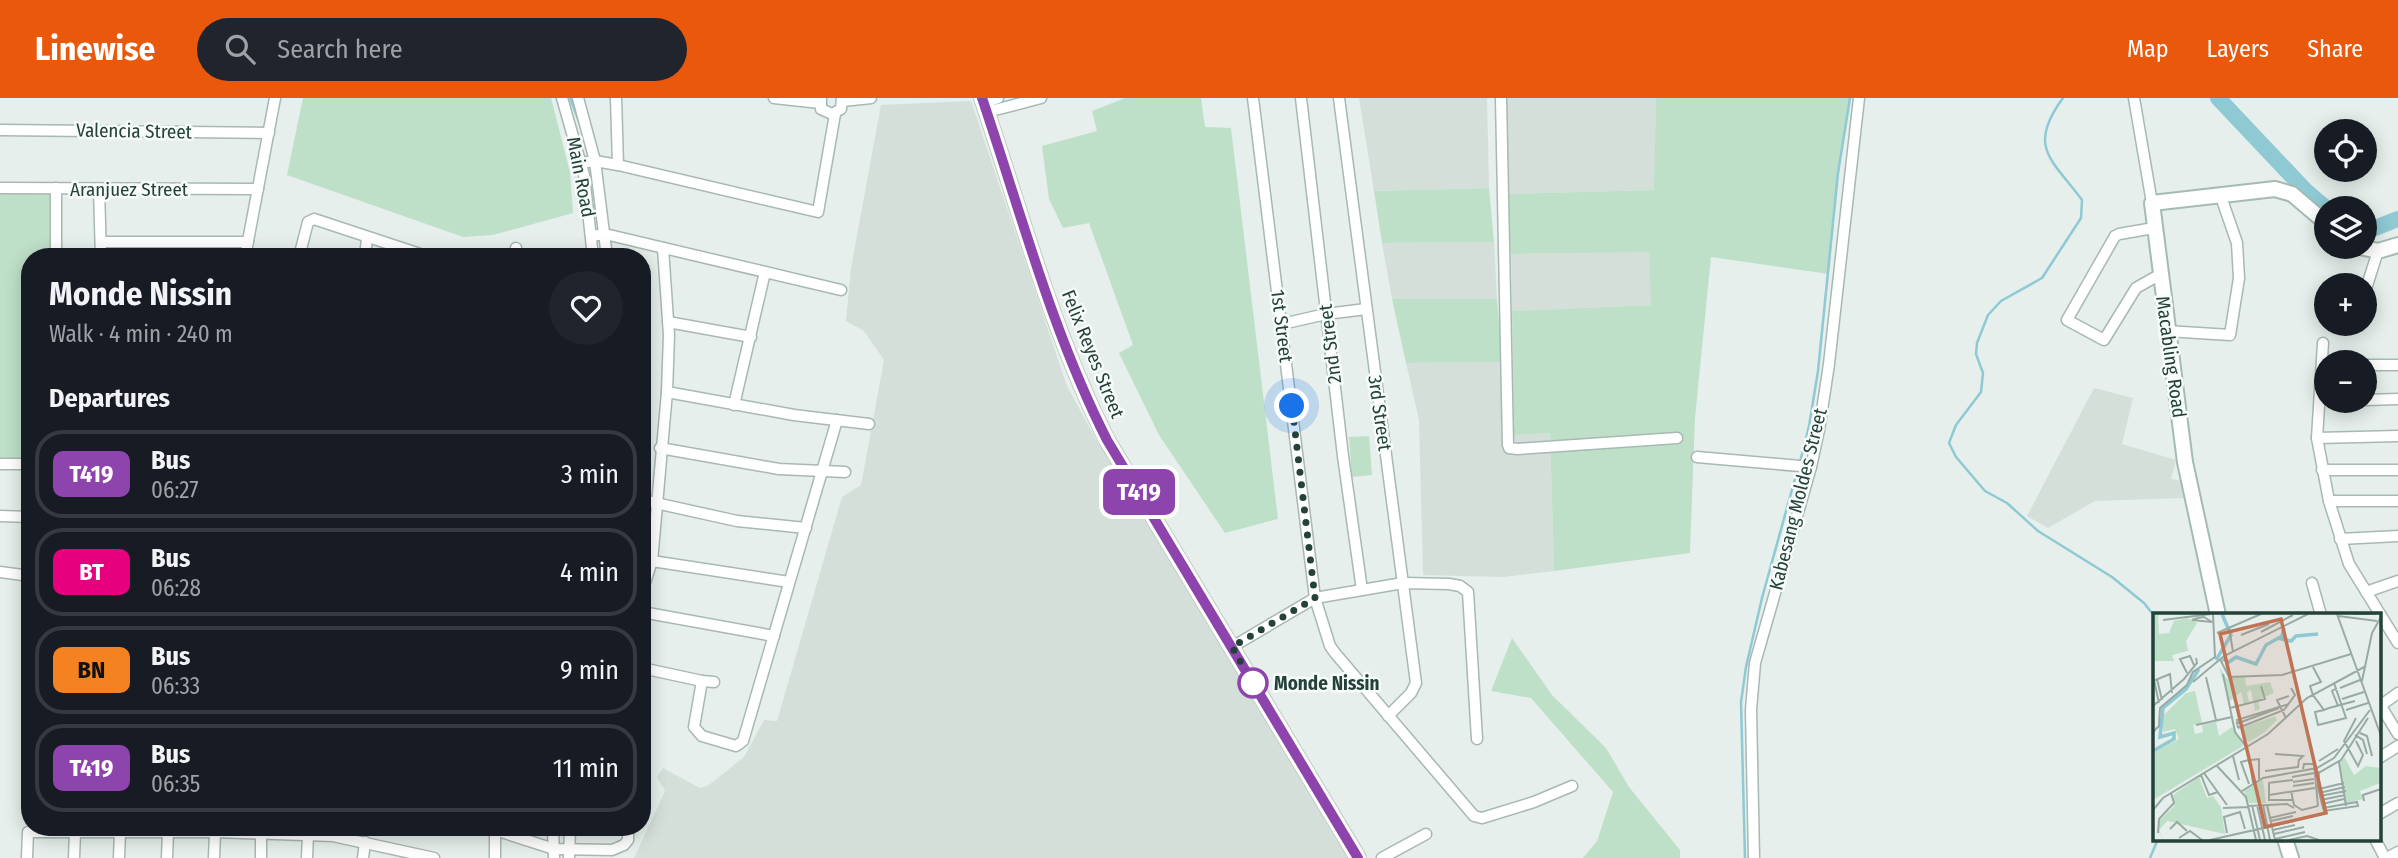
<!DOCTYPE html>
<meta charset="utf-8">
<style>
:root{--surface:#171b24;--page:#20242c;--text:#f1f3f6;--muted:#9ea1a6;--line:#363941;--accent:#ea580c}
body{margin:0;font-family:"Fira Sans Condensed",sans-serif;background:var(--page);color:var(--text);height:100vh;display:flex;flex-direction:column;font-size:26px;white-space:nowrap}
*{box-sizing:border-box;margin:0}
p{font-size:23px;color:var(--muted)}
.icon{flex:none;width:38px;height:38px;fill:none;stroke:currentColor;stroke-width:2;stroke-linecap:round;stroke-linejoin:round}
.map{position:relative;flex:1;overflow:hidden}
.side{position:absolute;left:21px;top:150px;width:630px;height:588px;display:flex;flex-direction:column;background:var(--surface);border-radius:28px;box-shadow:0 4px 18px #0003}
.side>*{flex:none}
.badge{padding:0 14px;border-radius:10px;font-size:24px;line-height:46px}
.buttons{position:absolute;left:2314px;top:21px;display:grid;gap:14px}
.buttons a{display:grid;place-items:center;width:63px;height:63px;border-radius:50%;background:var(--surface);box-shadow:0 4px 18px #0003;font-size:35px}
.you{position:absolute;width:35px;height:35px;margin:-18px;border:5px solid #fff;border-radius:50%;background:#1a73e8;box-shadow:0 0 0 10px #1a73e833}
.map>.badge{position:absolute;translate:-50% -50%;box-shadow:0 0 0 4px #fff}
h2{padding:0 28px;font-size:26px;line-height:63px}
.round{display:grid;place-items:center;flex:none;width:74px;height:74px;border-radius:37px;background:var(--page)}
.headline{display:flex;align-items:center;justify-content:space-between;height:119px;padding:0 28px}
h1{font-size:33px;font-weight:700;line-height:52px}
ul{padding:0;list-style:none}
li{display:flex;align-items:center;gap:21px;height:88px;margin:0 14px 10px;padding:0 14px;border:4px solid var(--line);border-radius:28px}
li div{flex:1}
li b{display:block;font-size:26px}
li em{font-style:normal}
li .badge{min-width:77px;font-weight:700;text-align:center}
header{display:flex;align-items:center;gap:42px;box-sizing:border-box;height:98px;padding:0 35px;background:var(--accent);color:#fff}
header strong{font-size:33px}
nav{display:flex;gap:38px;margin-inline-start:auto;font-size:24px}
.search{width:490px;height:63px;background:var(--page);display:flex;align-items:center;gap:18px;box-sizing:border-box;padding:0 24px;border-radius:38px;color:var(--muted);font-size:26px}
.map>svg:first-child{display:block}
</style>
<header>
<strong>Linewise</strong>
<div class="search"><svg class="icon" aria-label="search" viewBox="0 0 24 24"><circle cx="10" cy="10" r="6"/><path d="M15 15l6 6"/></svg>Search here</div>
<nav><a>Map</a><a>Layers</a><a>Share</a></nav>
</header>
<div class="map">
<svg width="2398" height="760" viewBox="0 0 2398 760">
<rect width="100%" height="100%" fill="#e6efeb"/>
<g fill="#d4dfda">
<path d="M1359 0H1487L1489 90 1374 93Z"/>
<path d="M1504 0H1656L1655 92 1507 96Z"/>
<path d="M971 3 1067 288 1094 338 1348 760H634L665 693 657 679 663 670 700 690 709 687 744 659 764 622 777 623 842 399 861 387 884 262 864 233 846 223 851 170 881 7Z"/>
<path d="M1494 144 1497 201H1392L1382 145Z"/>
<path d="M1649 153 1652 207 1512 213 1511 156Z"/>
<path d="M1513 264 1514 337 1550 335 1554 473 1504 479 1423 477 1419 322 1406 265Z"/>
<path d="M2094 290 2133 300 2122 346 2176 362 2171 381 2182 383 2184 400 2095 403 2048 430 2027 418Z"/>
</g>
<g fill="#bfe0c8">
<path d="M303 0H551L570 74 573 115 493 137 463 139 287 77Z"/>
<path d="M1125 0H1201L1205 29 1231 30 1278 421 1225 435 1159 337 1119 255 1133 247 1089 125 1063 130 1049 101 1042 48 1097 33 1092 13Z"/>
<path d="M1656 0H1850L1838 75 1829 176 1711 159 1695 320 1690 455 1554 473 1550 335 1514 337 1512 213 1651 207 1649 154 1511 156 1507 96 1654 92Z"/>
<path d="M1489 90 1494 144 1382 145 1374 93Z"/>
<path d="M0 92H52V159H30V363H0Z"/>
<path d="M1392 201H1497L1502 264 1406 265Z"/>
<path d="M1369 338 1372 377 1352 379 1349 339Z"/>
<path d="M1512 540 1552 597 1606 650 1629 689 1680 752V760H1583L1597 743 1613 694 1531 600 1491 593Z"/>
</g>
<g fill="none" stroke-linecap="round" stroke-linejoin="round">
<g stroke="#8ec9d4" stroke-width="2.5">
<path d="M570 0 580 26"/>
<path d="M2063 0C2026 50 2053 62 2082 102L2081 120 2042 180 2001 203 1988 217 1977 245 1976 256 1983 275 1981 294 1956 327 1949 345 1956 359 1985 393 2007 405 2038 433 2112 479 2144 505 2155 519"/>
<path d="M1800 364 1809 328 1818 273 1838 75 1850 0"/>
<path d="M1745 760 1741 604 1746 569 1762 500 1798 370"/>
<path d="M2150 760 2158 741"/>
</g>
<g stroke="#8ec9d4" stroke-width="16">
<path d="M2218 0 2305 92 2326 110"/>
<path d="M2364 131 2370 132 2398 121"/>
</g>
<defs>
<g id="street">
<path d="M562 0 584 77 593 159"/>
<path d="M578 0 595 63 607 159"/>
<path d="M616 0 618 67"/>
<path d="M774 0 820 5"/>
<path d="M821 0V11L832 16 841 11 842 0"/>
<path d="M1253 0 1315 500 1330 548 1335 555 1474 718 1482 720 1534 704 1572 688"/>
<path d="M1301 0 1343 358 1362 492"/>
<path d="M1339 0 1416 585 1411 595 1388 618"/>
<path d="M1501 0 1508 347 1509 350 1517 351 1677 340"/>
<path d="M2134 0 2152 105"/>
<path d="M843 3 871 0"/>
<path d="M984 5 998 0"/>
<path d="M987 14 1041 0"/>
<path d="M0 32 269 35"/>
<path d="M580 65 595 63 618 67 818 114 835 16"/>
<path d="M0 90 258 91"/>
<path d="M56 90V159"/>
<path d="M99 91 101 159"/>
<path d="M2154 130 2119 136 2115 138 2067 222 2104 242 2136 190 2159 177"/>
<path d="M591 138 605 136 841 192"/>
<path d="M101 144H248"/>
<path d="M245 159 275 0"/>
<path d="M299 159 308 124 314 121 429 159"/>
<path d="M365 159 367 140"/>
<path d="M514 159 516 150"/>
<path d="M2364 197 2378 153"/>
<path d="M668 224 751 239"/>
<path d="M1282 226 1326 216 1366 211"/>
<path d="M2167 233 2230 237 2239 180 2237 145 2220 96"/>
<path d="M2323 245 2317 340 2329 403 2349 466 2398 545"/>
<path d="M2364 267H2398"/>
<path d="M667 294 794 317 869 326"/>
<path d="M2364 302 2398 301"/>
<path d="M734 307 765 174"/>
<path d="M2317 340 2398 338"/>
<path d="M660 350 779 371 845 374"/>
<path d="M1697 359 1811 369"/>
<path d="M0 366H30"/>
<path d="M2322 372H2398"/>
<path d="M642 402 737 423 806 430"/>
<path d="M2329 403H2398"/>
<path d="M0 418 30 419"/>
<path d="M2340 441 2398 438"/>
<path d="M652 463 789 484"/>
<path d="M0 474 30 478"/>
<path d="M2312 485 2321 517"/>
<path d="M642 494 652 463 667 294 669 237 663 150"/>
<path d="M2366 494 2398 483"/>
<path d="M642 514 774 538"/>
<path d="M1232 549 1315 500 1403 485 1449 486 1460 488 1468 494 1477 641"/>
<path d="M642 570 702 583 714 584"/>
<path d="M702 583 694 629 702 638 736 648 743 643 837 322"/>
<path d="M2379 605 2398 636"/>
<path d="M2380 608 2398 595"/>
<path d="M2379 660 2398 648"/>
<path d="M2379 716 2398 705"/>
<path d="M489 730 554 751 612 752 624 747 628 742V730"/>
<path d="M495 730V760"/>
<path d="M553 730 554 760"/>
<path d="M2375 741 2385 760"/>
<path d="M27 760 28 734H215L333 738 434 760"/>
<path d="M74 760 75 734"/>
<path d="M119 760 120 734"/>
<path d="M167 760 168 734"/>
<path d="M214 760 215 734"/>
<path d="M261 760V736"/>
<path d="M307 760 308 737"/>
<path d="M363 760 365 744"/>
<path d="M569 760 570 730"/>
<path d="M1382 760 1426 736"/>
<path d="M1754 760 1751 612 1755 565 1811 369 1819 332 1829 266 1859 0"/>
<path d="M2387 760 2398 754"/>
</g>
<g id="secondary">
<path d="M2360 149 2378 153 2398 147"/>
<path d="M2218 517 2185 364 2152 105 2275 91 2292 96 2326 125"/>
<path d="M2285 741 2291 760"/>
</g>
<path id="primary" d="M982 0C1021 115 1052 234 1107 342L1358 760"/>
</defs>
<use href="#street" stroke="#a8b8b2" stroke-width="13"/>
<use href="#secondary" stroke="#a4bbb3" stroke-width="18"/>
<use href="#primary" stroke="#c2cac8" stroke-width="18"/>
<use href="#street" stroke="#fff" stroke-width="10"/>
<use href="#secondary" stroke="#fff" stroke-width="14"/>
<use href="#primary" stroke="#6aa596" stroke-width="14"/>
</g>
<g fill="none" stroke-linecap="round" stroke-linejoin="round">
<defs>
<path id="line" d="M982 0C1021 115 1052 234 1107 342L1358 760"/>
</defs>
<use href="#line" stroke="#fff" stroke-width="16"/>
<use href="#line" stroke="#8e44ad" stroke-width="10"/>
<path stroke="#24423a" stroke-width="7" stroke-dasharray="0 12.6" d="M1253 585 1232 549 1315 500 1292 308"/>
</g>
<circle fill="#fff" stroke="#8e44ad" stroke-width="3.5" cx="1253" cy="585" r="14"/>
<g text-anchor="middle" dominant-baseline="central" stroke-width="5" stroke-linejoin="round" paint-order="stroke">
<g font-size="19" fill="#24423a" stroke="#f7fbf9">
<text transform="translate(134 33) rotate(1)">Valencia Street</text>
<text transform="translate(581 79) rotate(79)">Main Road</text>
<text x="129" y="91">Aranjuez Street</text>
<text transform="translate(1282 228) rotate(83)">1st Street</text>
<text transform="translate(1330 246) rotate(-97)">2nd Street</text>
<text transform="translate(1093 256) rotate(68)">Felix Reyes Street</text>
<text transform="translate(2171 259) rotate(82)">Macabling Road</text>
<text transform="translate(1380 315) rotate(82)">3rd Street</text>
<text transform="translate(1798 401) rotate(-76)">Kabesang Moldes Street</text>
</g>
<g font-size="19" font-weight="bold" fill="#24423a" stroke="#f7fbf9" text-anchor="start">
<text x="1274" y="585">Monde Nissin</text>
</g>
</g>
<g transform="translate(2153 515)">
<rect width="228" height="228" fill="#e6efeb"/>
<path d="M0 1H11H5L6 21 16 20 21 8 34 5 44 10 33 28 35 38 19 42 21 48H0ZM66 53 73 65 92 63 93 73 117 69 121 80 105 87 107 96 102 98 98 77 94 79 96 89 91 91 88 79 76 89ZM42 78 49 110 40 112 42 121 50 119 49 112 63 109 66 123 79 114 90 133 0 187V140L26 126 22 116 10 119V103L33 80ZM122 103 124 107 112 119 96 129 92 126 91 114ZM192 145 201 162 213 153 227 155V170L207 178 210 186 193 190 187 149ZM46 164 54 185 60 183 68 194 72 221 14 208 6 217 10 227 5 217 7 207 21 193 20 182ZM110 166 113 190H96L91 178Z" fill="#bfe0c8"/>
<path fill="none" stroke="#8ec9d4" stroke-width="3.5" d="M124 25 138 28 143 23 165 21M69 46 76 49 83 44 103 51 113 32 129 23 131 15M63 47 78 22 69 1M0 138 21 126V120L7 124 10 95 33 76 46 56"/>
<path fill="none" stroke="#98aaa4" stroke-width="2" d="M184 1 228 123M200 1H223M185 3 224 8M51 4 59 9 39 7 45 5ZM10 7 58 1M76 14 80 39M108 19 140 2M64 20 108 1M88 22 116 11M67 46 76 64 129 62 198 41M160 54 168 69 157 73 160 82 171 97 176 95M34 60 27 46 37 43 41 52M70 61 82 119 94 135M53 64 63 107M4 66 9 87M1 67 6 90M0 68 17 61 19 80M209 68 219 20 228 4M40 69 71 43 155 1M184 75 179 78 185 93M187 75 207 67M189 86 211 79M0 93 31 66 44 50 43 45M77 95 112 86 108 73M176 95 202 88M171 97 162 99 165 112 193 105 181 70M193 97 215 90M133 105 124 87 136 83M203 105 191 128 205 153 210 142 203 128M83 111 126 95M43 112 79 104M85 115 131 97 142 82 138 75M85 115 84 107 136 91M0 119 6 113 7 95 34 72 40 59 62 44 60 1M207 120 214 123 219 143M202 122 210 127 214 141M122 141 150 143 146 147M80 143 86 167M96 147 88 149 96 171M97 147 106 146V166M97 148 100 170M166 148 185 136M186 149 193 193M64 153 93 184 103 227M150 156 151 151H161L165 193M112 158 145 154 146 146M51 160 74 192M166 160 165 174 167 183 170 195 171 198 205 193 204 189 170 195M48 162 56 182 65 179M139 164 167 159 188 147 215 105M140 169 161 166M115 170 140 167M116 170V187H140M140 173 161 170M166 176 191 170M89 178 110 165 164 155 181 145 217 97M138 178 141 192 149 197 165 193M166 180 192 174M116 182 162 175M167 183 193 178M168 187 192 182M211 188 210 182 228 176M169 191 191 186M99 192 107 227M104 192 112 227M110 192 117 227M114 192 122 227M96 193 134 191 141 195M70 195 96 194M0 197 10 185 115 121 154 85 213 53M117 205 143 199M118 208 140 203M17 216 24 209 34 218M120 217 142 212M5 220 6 206 21 190 18 180M74 220 71 204 87 199 92 216M121 221 151 214M26 225 37 218 49 227M122 226 152 219M57 227 141 208M136 227 154 223 166 227"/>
<path fill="#c07456" fill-opacity="0.15" stroke="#c07456" stroke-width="3.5" d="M128 6 173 200 112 214 67 21Z"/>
<rect width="228" height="228" fill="none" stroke="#24423a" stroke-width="3.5"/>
</g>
</svg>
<div class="buttons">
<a><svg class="icon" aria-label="locate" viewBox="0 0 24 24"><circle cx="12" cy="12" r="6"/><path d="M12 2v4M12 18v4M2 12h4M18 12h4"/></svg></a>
<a><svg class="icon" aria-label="layers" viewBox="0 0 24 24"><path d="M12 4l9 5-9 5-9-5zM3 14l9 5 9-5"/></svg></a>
<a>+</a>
<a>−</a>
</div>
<div class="you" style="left:1292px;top:308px"></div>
<b class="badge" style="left:1139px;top:394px;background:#8e44ad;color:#fff">T419</b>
<section class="side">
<div class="headline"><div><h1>Monde Nissin</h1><p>Walk · 4 min · 240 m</p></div><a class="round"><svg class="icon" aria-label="heart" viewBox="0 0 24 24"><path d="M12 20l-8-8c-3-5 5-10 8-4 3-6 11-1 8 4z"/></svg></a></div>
<h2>Departures</h2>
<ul>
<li><span class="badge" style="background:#8e44ad;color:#fff">T419</span><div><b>Bus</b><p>06:27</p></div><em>3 min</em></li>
<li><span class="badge" style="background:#e6007e;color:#fff">BT</span><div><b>Bus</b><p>06:28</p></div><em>4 min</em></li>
<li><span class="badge" style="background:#f58220;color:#111">BN</span><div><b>Bus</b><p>06:33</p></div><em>9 min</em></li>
<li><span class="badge" style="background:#8e44ad;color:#fff">T419</span><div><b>Bus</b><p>06:35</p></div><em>11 min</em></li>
</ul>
</section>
</div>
